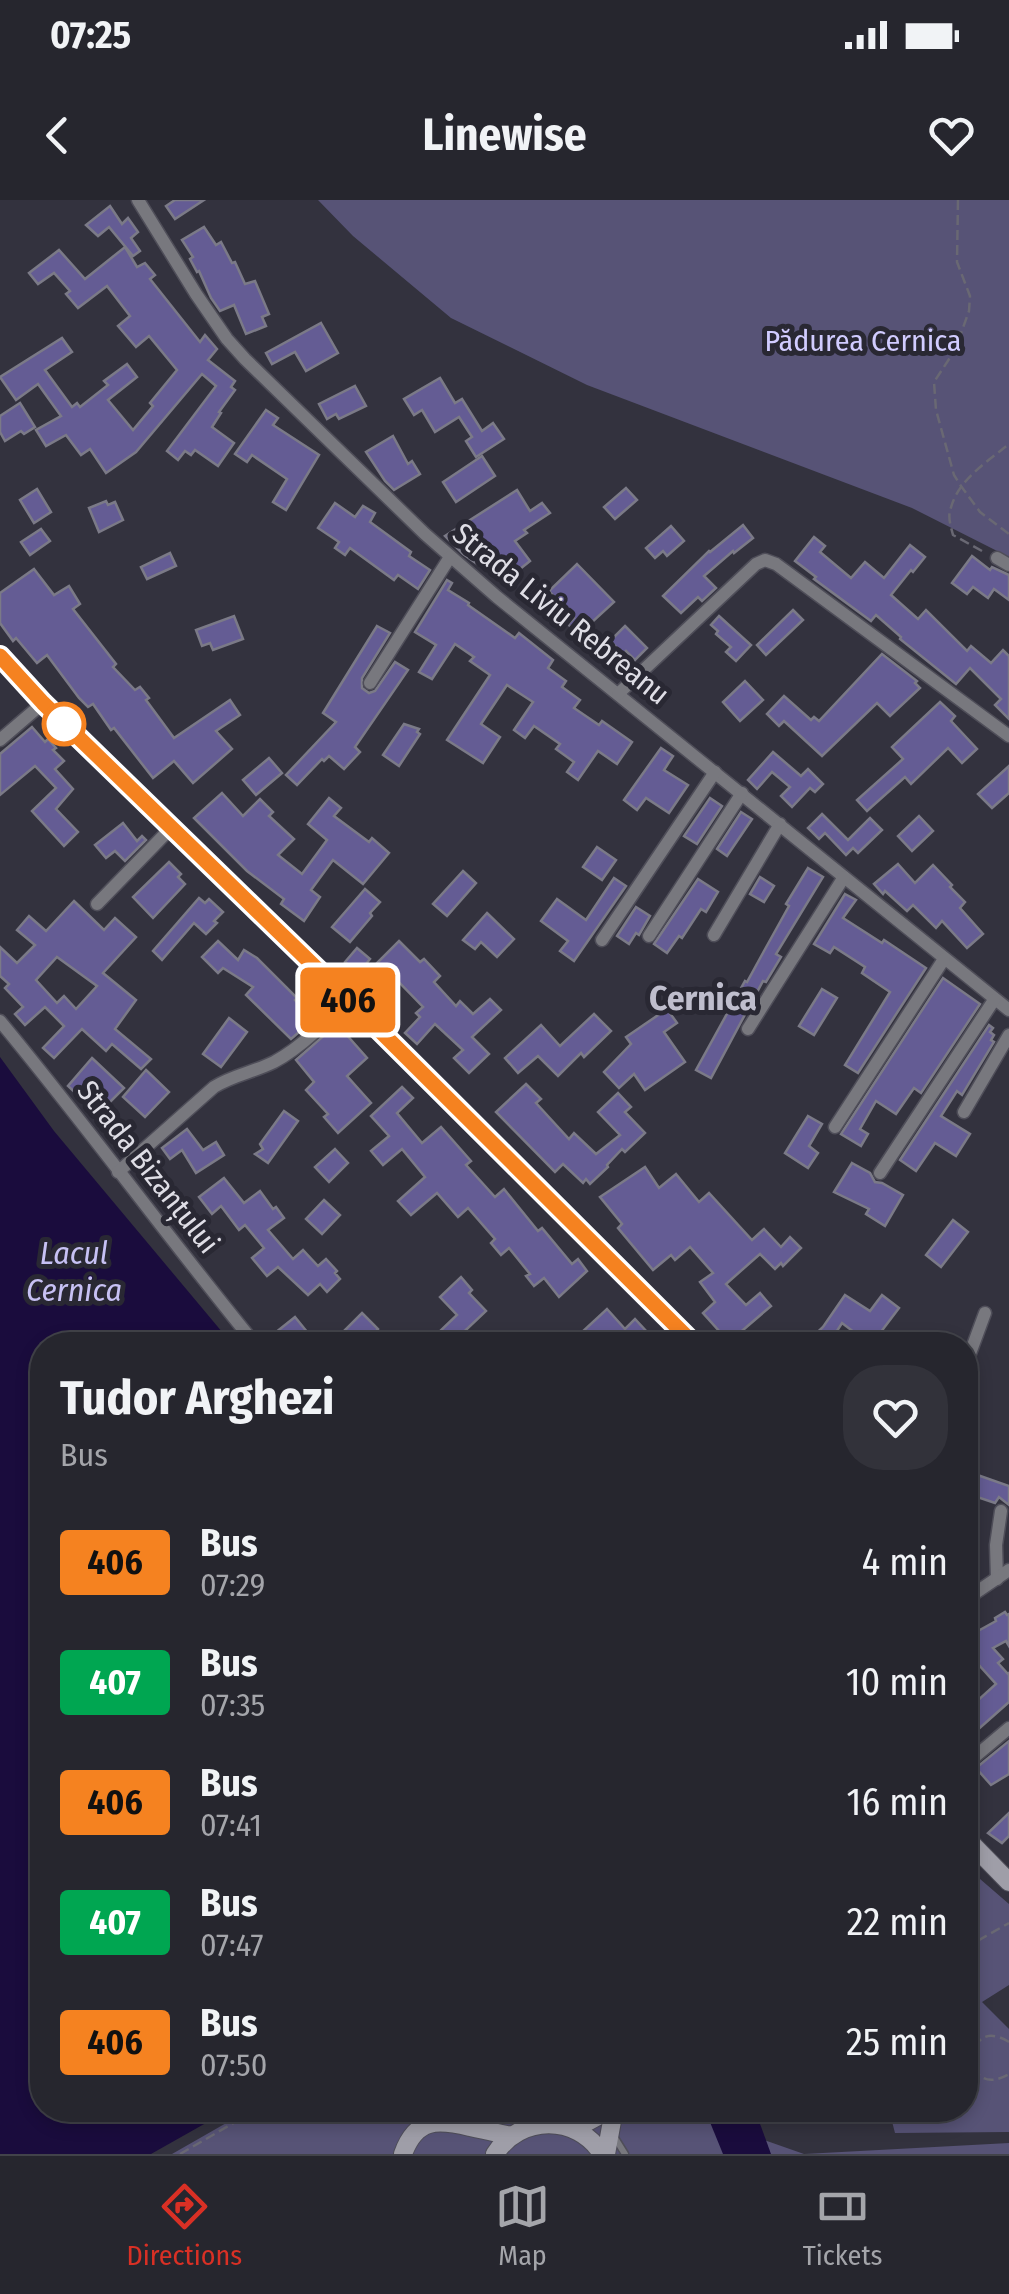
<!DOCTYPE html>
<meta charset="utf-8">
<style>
:root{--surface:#26262e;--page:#32323a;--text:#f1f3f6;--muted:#a4a5aa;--line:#42434a;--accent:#d93025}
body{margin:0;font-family:"Fira Sans Condensed",sans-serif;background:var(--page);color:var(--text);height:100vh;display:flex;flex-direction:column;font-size:38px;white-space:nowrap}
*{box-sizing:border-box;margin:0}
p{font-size:32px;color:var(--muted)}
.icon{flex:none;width:55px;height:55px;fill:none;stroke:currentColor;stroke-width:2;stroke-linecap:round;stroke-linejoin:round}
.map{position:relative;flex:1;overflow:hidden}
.panel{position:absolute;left:30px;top:1132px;width:948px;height:790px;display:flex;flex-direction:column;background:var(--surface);border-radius:40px;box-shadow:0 5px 15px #0003,0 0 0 2px var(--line)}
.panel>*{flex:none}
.badge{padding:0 20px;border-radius:8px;font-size:35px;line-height:65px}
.map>.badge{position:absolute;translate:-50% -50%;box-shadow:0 0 0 5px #fff}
.round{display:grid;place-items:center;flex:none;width:105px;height:105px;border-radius:40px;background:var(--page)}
.summary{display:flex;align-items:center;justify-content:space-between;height:170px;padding:0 30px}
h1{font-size:48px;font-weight:700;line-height:75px}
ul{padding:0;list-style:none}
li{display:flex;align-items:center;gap:30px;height:120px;padding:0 30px}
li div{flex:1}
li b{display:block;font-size:38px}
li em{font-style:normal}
li .badge{min-width:110px;font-weight:700;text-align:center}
.status{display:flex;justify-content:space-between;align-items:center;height:70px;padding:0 50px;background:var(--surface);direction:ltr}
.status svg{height:28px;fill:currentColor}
header{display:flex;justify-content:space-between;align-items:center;height:130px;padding:0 30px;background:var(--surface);font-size:45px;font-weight:700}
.dock{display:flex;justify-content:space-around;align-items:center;height:140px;border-top:2px solid var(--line);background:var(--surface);font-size:28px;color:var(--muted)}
.dock a{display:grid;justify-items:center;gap:5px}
.dock .active{color:var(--accent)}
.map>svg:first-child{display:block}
</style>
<div class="status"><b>07:25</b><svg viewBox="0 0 49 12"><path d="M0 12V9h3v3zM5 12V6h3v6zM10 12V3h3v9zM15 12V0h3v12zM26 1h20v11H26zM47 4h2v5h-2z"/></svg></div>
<header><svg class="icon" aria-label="back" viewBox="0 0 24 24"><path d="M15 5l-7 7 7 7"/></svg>Linewise<svg class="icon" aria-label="heart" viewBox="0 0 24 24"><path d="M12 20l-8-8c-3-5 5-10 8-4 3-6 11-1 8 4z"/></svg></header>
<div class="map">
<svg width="1009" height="1954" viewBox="0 0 1009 1954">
<rect width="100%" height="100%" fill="#33323e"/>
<g fill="#575376">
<path d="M318 0H1009V357L912 308 587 185 451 118 353 36Z"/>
<path d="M965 1666 1009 1704V1785L982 1802 1009 1829V1932L895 1933 889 1910H965Z"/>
<path d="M249 1910H705L710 1921 804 1954 1009 1943V1954H172Z"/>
</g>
<g fill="#1a0c3d">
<path d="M0 857 54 931 233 1145H42V1910H229L151 1954H0Z"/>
<path d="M705 1910H755L771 1954H723Z"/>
</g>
<g fill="#645c94" stroke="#7b7a87" stroke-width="2.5" fill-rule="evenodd">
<path d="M175 0H204L175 19 166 6Z"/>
<path d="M110 6 122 24 128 18 138 32 131 38 140 51 133 56 109 27 98 36 86 25Z"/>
<path d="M204 27 216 45 221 42 232 63 235 62 245 84 255 81 269 114 262 117 266 126 246 134 234 105 220 111 211 98 199 71 197 72 190 59 193 57 182 40Z"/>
<path d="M125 47 137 67 145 63 155 75 150 79 200 142 205 135 217 149 208 160 235 181 231 187 235 190 219 212 221 213 212 227 234 243 218 266 195 250 191 255 185 251 178 260 167 251 216 186 202 174 136 252 106 273 90 249 81 255 66 235 46 246 36 230 61 216 38 184 16 200 0 177 62 138 72 152 45 170 72 207 77 203 80 207 108 185 104 181 127 164 137 177 108 200 133 230 153 206 150 203 177 170 149 136 136 147 118 126 130 116 107 86 78 108 66 94 70 91 54 73 38 84 29 73 59 50 85 79Z"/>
<path d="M321 123 338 153 306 171 295 152 272 164 266 153Z"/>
<path d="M440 178 455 203 462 199 482 231 493 223 504 239 476 257 466 241 472 237 459 217 435 232 422 210 414 215 404 199Z"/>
<path d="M355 186 366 206 339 219 336 214 327 219 319 204Z"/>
<path d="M20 203 35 227 24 234 21 231 5 241 0 232V216Z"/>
<path d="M266 210 278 218 273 225 319 255 286 310 273 302 287 279 252 255 247 262 235 254Z"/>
<path d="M393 236 408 264 412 261 420 274 394 290 385 281 366 252Z"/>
<path d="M482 256 495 276 456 302 443 282Z"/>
<path d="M626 288 637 300 615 319 604 307Z"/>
<path d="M37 289 51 312 34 323 20 300Z"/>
<path d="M517 290 530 311 542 303 550 313 524 330 527 333 515 341 530 361 505 381 489 360 480 366 463 354 445 336Z"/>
<path d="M106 301 108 305 115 302 123 320 99 332 89 308Z"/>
<path d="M335 303 355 317 363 306 375 313 370 322 411 352 409 356 430 370 418 389 398 375 394 380 350 348 345 355 335 348 339 342 318 328Z"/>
<path d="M743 325 753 338 734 353 733 351 704 376 716 388 702 401 698 397 681 413 663 396 709 351 710 352Z"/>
<path d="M671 326 684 341 667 356 663 351 655 358 646 348Z"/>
<path d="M41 329 50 341 30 355 21 342Z"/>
<path d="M814 337 825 346 820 352 851 378 865 362 884 378 910 345 925 357 913 372 911 370 891 395 918 419 926 410 967 451 971 446 991 463 1003 450 1009 456V519L995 505 1001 499 970 468 956 484 900 439 901 437 876 415 871 421 814 379 816 377 795 361Z"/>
<path d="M170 353 176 366 147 379 141 367Z"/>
<path d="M972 356 990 370 992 367 1009 375V400L994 389 988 398 973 387 967 394 952 383Z"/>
<path d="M577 364 614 402 578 435 568 424 574 418 549 391Z"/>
<path d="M34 369 54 395 69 386 80 404 73 409 116 464 113 467 135 490 140 487 149 498 146 500 174 538 230 500 240 515 216 531 232 549 193 583 174 561 153 578 114 528 111 530 93 504 88 507 79 498 47 455 37 463 16 438 13 441 0 423V393Z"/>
<path d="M447 380 452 383 448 390 469 403 468 405 515 438 519 433 553 460 548 468 566 481 562 487 580 500 574 508 599 525 602 521 632 542 617 564 598 551 578 580 567 572 574 562 556 549 560 544 534 526 525 538 514 530 533 502 507 485 481 524 500 537 483 563 447 540 490 475 470 461 474 457 455 444 432 479 419 472 436 445 415 432Z"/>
<path d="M793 410 803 420 766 455 757 445Z"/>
<path d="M234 416 243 439 213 450 210 443 202 446 196 430Z"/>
<path d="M719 416 751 445 736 461 726 452 731 447 716 434 718 431 711 425Z"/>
<path d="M377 426 390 433 362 478V488L369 493 375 491 395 462 408 470 355 547 360 552 344 569 329 556 324 561 322 559 297 585 286 575 336 522 323 513Z"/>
<path d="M625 426 647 448 635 460 626 451 623 454 610 441Z"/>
<path d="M882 454 917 481 915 483 920 488 890 516 877 503 822 556 784 521 779 526 767 514 784 496 811 520 814 517 819 521Z"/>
<path d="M745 481 763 500 740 521 723 502Z"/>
<path d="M940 502 955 516 951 521 977 549 962 563 948 548 911 584 905 577 867 611 857 600 903 559 892 547Z"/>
<path d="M404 524 419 529 417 532 420 534 399 566 383 555Z"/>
<path d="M32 527 45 542 48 539 56 548 53 550 64 561 55 569 73 589 56 609 78 632 64 646 32 611 56 588 35 566 0 595V554Z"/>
<path d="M661 548 673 556 664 570 688 585 669 613 646 598 637 610 624 600Z"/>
<path d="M773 552 801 576 808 569 823 584 815 592 810 588 792 607 781 596 790 587 772 572 757 589 748 580Z"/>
<path d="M269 558 282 573 256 595 243 580Z"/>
<path d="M1009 566V593L992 608 978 594Z"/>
<path d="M222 593 243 616 260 599 273 612 269 616 294 639 278 655 302 674 327 640 308 624 329 598 341 608 334 616 369 642 372 638 389 653 363 684 333 660 311 690 320 697 304 721 281 704 284 699 247 671 194 618Z"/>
<path d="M710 598 722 606 697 644 684 636Z"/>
<path d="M741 612 752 619 727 656 717 649Z"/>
<path d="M822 614 848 640 870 618 882 630 858 653 853 648 846 655 825 633 819 639 808 628Z"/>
<path d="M919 616 933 631 912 651 898 636Z"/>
<path d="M123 623 137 641 142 636 146 640 125 661 115 651 106 658 95 645Z"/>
<path d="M597 647 616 660 602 680 583 667Z"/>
<path d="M169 662 181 674 178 677 185 684 153 718 133 697Z"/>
<path d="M898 664 915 683 933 665 952 685 950 687 965 702 960 708 983 734 967 748 942 721 936 728 913 705 907 711 885 691 883 694 874 684Z"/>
<path d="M808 668 823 677 776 754 781 757 766 782 763 781 711 878 696 870 745 781 747 782 764 751 789 706 786 704Z"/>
<path d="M463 671 476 683 447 716 433 704Z"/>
<path d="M760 677 774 686 764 702 750 694Z"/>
<path d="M614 678 626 686 574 761 560 751 568 741 541 721 557 699 586 720Z"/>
<path d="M698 679 718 692 706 712 701 709 682 738 679 736 667 753 654 744Z"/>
<path d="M365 689 380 702 370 713 372 716 350 742 332 727Z"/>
<path d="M845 694 856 700 843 718 882 743 884 740 926 768 858 873 845 865 890 792 862 773 865 767 834 747 830 753 814 744Z"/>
<path d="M199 698 205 703 209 699 223 712 214 721 217 723 206 734 194 723 162 760 153 751Z"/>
<path d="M74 701 104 730 115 718 136 737 103 773 136 800 115 829 151 859 141 869 112 844 106 851 82 829 54 858 43 848 64 826 45 807 25 825 15 814 23 807 5 788 9 784 0 776V747L17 763 35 745 17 730 29 716 46 731ZM57 757 97 786 76 809 64 796 57 803 36 780Z"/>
<path d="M636 707 650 716 639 735 636 733 629 744 617 736Z"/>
<path d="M487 713 514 739 497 757 481 742 475 749 463 740Z"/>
<path d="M218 741 238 760 244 750 257 758 297 798 295 800 313 820 291 839 246 795 253 787 223 768 218 773 202 757Z"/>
<path d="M399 741 420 762 424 759 440 776 434 782 456 806 460 801 473 814 490 799 501 810 472 837 489 854 469 873 454 858 463 850 435 824 417 844 405 833 420 817 416 813 423 807 390 773 387 776 385 774 380 778 371 769Z"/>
<path d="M357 748 370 759 359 773 345 762Z"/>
<path d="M943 778 980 804 921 893 914 888 896 914 876 901 860 929 868 934 861 946 841 934Z"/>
<path d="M822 789 837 798 814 835 799 826Z"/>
<path d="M667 809 677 823 664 832 685 862 645 890 634 874 619 888 604 872 631 844 626 837Z"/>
<path d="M594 814 611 831 584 857 581 853 558 876 538 856 518 873 505 858 541 825 560 846Z"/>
<path d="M229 818 247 832 221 867 203 854Z"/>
<path d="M337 824 367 858 347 876 371 903 338 933 324 917 328 914 306 890 314 882 296 860Z"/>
<path d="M989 825 993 828 990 832 994 835 991 840 994 842 962 895 957 891 941 916 970 934 956 956 935 943 916 971 900 960Z"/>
<path d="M92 858 124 888 98 914 68 886Z"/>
<path d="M146 870 169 892 145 917 123 897Z"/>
<path d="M526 884 541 899 536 903 569 939 574 933 596 954 620 935 598 912 618 893 631 907 625 912 645 933 625 952 622 949 607 965 608 967 590 984 586 979 583 983 563 964 555 972 496 912Z"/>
<path d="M402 887 413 898 397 913 422 943 441 927 471 961 466 965 495 997 504 989 538 1031 542 1028 572 1064 578 1059 587 1071 559 1097 544 1078 534 1086 526 1076 530 1074 509 1048 501 1055 491 1043 495 1039 468 1008 458 1017 437 993 411 1015 398 1001 425 977 402 949 383 965 371 951 389 936 371 916Z"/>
<path d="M284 911 298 921 268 963 255 954 263 949 260 944Z"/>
<path d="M808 916 822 924 809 946 818 953 808 968 785 953Z"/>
<path d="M187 929 203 950 216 942 224 955 196 973 182 950 170 959 162 948Z"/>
<path d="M335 949 348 963 329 982 315 967Z"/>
<path d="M852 963 870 973 875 982 882 983 903 995 885 1026 866 1014 869 1009 834 992Z"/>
<path d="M645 967 659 988 676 974 699 1002 709 993 752 1040 764 1029 781 1047 790 1037 801 1048 783 1066 781 1063 775 1069 760 1054 726 1084 746 1105 760 1093 771 1106 729 1142 703 1113 715 1102 700 1082 713 1073 690 1047 675 1060 671 1055 653 1070 618 1028 622 1024 600 997Z"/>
<path d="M224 978 244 1003 260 991 273 1009 276 1007 284 1018 268 1030 293 1059 303 1050 318 1066 326 1059 337 1071 335 1073 340 1079 327 1092 320 1084 308 1095 278 1067 267 1076 252 1058 264 1048 245 1025 239 1030 221 1006 212 1014 199 997Z"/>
<path d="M324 1000 340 1015 322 1034 306 1019Z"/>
<path d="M953 1020 968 1032 941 1067 926 1055Z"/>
<path d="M461 1077 472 1090 469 1093 486 1111 450 1145 438 1133 457 1115 440 1097Z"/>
<path d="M845 1095 870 1111 882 1095 899 1108 871 1145 842 1123 828 1145H804L823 1127Z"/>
<path d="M607 1109 625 1129 635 1119 648 1133 646 1135 655 1145H568Z"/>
<path d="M362 1113 378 1129 370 1138 366 1134 355 1145H350L340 1135Z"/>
<path d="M295 1117 308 1133 294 1145H277L270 1137Z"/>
<path d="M969 1272 1009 1286V1305L999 1297 995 1303 965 1293Z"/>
<path d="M1005 1412 1007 1415 1009 1414V1446L1006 1441 993 1448 1003 1459 998 1463 1008 1474 1009 1473V1502L965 1541V1512L996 1484 977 1463 965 1474V1442L978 1431 996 1421 995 1418Z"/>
<path d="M1009 1541V1574L991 1585 976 1568Z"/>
<path d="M1009 1613V1636L1002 1643 988 1633Z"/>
</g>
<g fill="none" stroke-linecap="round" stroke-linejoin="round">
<defs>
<path id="lane" d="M615 1938 625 1954"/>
<g id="street">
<path d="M138 0 196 94 227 139 245 159 425 334 497 397 1009 810"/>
<path d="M997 358 1009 365"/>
<path d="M370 483 450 357"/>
<path d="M618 494 756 364 765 360 776 364 1009 536"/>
<path d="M0 540 43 503"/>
<path d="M97 704 171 628"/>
<path d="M714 735 780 624"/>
<path d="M649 736 742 593"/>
<path d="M602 740 715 572"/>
<path d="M0 821C88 927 169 1039 256 1145"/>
<path d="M748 829 844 677"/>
<path d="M964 912 1009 835"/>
<path d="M835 927 944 759"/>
<path d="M118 972 214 887C233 875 254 872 274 862 302 847 326 822 348 799"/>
<path d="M880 973 994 800"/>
<path d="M965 1167 985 1113"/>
<path d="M997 1379 996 1345 1001 1311"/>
<path d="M965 1400 1009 1370"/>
<path d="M965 1565 1009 1528"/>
</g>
<g id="secondary">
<path d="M0 456 43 503 348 799 695 1145"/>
<path d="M965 1637 1009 1682"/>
<path d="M574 1929 609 1910"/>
<path d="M403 1954C416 1918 437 1919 470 1927 484 1930 498 1933 511 1936"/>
<path d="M495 1954C520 1915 577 1914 602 1954"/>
<path d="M606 1954 614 1910"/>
</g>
</defs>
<use href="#lane" stroke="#4f4e59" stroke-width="9"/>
<use href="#street" stroke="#4f4e59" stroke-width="15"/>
<use href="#secondary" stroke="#4f4e59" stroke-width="20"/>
<g stroke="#696873" stroke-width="2.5" stroke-dasharray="10 5" stroke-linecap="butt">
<path d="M958 0 957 62 970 96 969 111 955 150 934 182 936 210 954 275 961 286 980 312 1009 334"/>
<path d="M982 351 953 335C951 327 948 318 950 311 957 280 986 263 1009 244"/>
<path d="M965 1748 1009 1723"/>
<path d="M965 1795C976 1808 977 1824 978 1840"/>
<path d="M1009 1842C962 1812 960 1903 1009 1874"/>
<path d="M180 1954 256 1910"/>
</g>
<use href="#lane" stroke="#78787e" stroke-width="6"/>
<use href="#street" stroke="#78787e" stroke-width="12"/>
<use href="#secondary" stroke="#9f9ea8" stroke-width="18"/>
</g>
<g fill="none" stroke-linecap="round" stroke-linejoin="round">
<defs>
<path id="line" d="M0 456 43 503 348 799 695 1145"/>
</defs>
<use href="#line" stroke="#fff" stroke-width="22"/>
<use href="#line" stroke="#f58220" stroke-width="15"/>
</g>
<circle fill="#fff" stroke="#f58220" stroke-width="5" cx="64" cy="524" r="20"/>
<g text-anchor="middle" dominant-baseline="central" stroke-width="10" stroke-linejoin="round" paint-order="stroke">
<g font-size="30" fill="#d1ccff" stroke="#292833">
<text x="863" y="141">Pădurea Cernica</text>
</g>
<g font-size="30" fill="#dfdee6" stroke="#292833">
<text transform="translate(561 414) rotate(39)">Strada Liviu Rebreanu</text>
<text transform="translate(148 967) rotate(52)">Strada Bizanțului</text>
</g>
<g font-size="32" font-style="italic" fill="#c7c1f4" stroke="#292833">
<text x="74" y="1053">Lacul<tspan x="74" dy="37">Cernica</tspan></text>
</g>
<g font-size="35" font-weight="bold" fill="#bfbecd" stroke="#292833">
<text x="703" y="798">Cernica</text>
</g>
</g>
</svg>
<b class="badge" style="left:348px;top:800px;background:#f58220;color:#111">406</b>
<section class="panel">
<div class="summary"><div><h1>Tudor Arghezi</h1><p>Bus</p></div><a class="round"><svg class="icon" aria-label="heart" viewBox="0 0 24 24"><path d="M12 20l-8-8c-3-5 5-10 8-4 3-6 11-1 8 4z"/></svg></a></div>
<ul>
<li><span class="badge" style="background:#f58220;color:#111">406</span><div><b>Bus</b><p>07:29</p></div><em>4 min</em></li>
<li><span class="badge" style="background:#00a651;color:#fff">407</span><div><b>Bus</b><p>07:35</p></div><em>10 min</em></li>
<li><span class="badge" style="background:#f58220;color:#111">406</span><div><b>Bus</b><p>07:41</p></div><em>16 min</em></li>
<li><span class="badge" style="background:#00a651;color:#fff">407</span><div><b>Bus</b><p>07:47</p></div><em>22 min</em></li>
<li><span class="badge" style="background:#f58220;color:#111">406</span><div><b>Bus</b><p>07:50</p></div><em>25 min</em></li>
</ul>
</section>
</div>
<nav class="dock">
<a class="active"><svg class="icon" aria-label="directions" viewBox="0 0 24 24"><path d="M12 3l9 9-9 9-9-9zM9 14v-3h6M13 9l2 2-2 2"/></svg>Directions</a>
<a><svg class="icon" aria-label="map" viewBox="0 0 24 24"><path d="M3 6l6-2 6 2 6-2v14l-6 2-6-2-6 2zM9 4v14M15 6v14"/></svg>Map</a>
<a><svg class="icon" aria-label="tickets" viewBox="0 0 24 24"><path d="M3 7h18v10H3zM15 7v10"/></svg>Tickets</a>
</nav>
